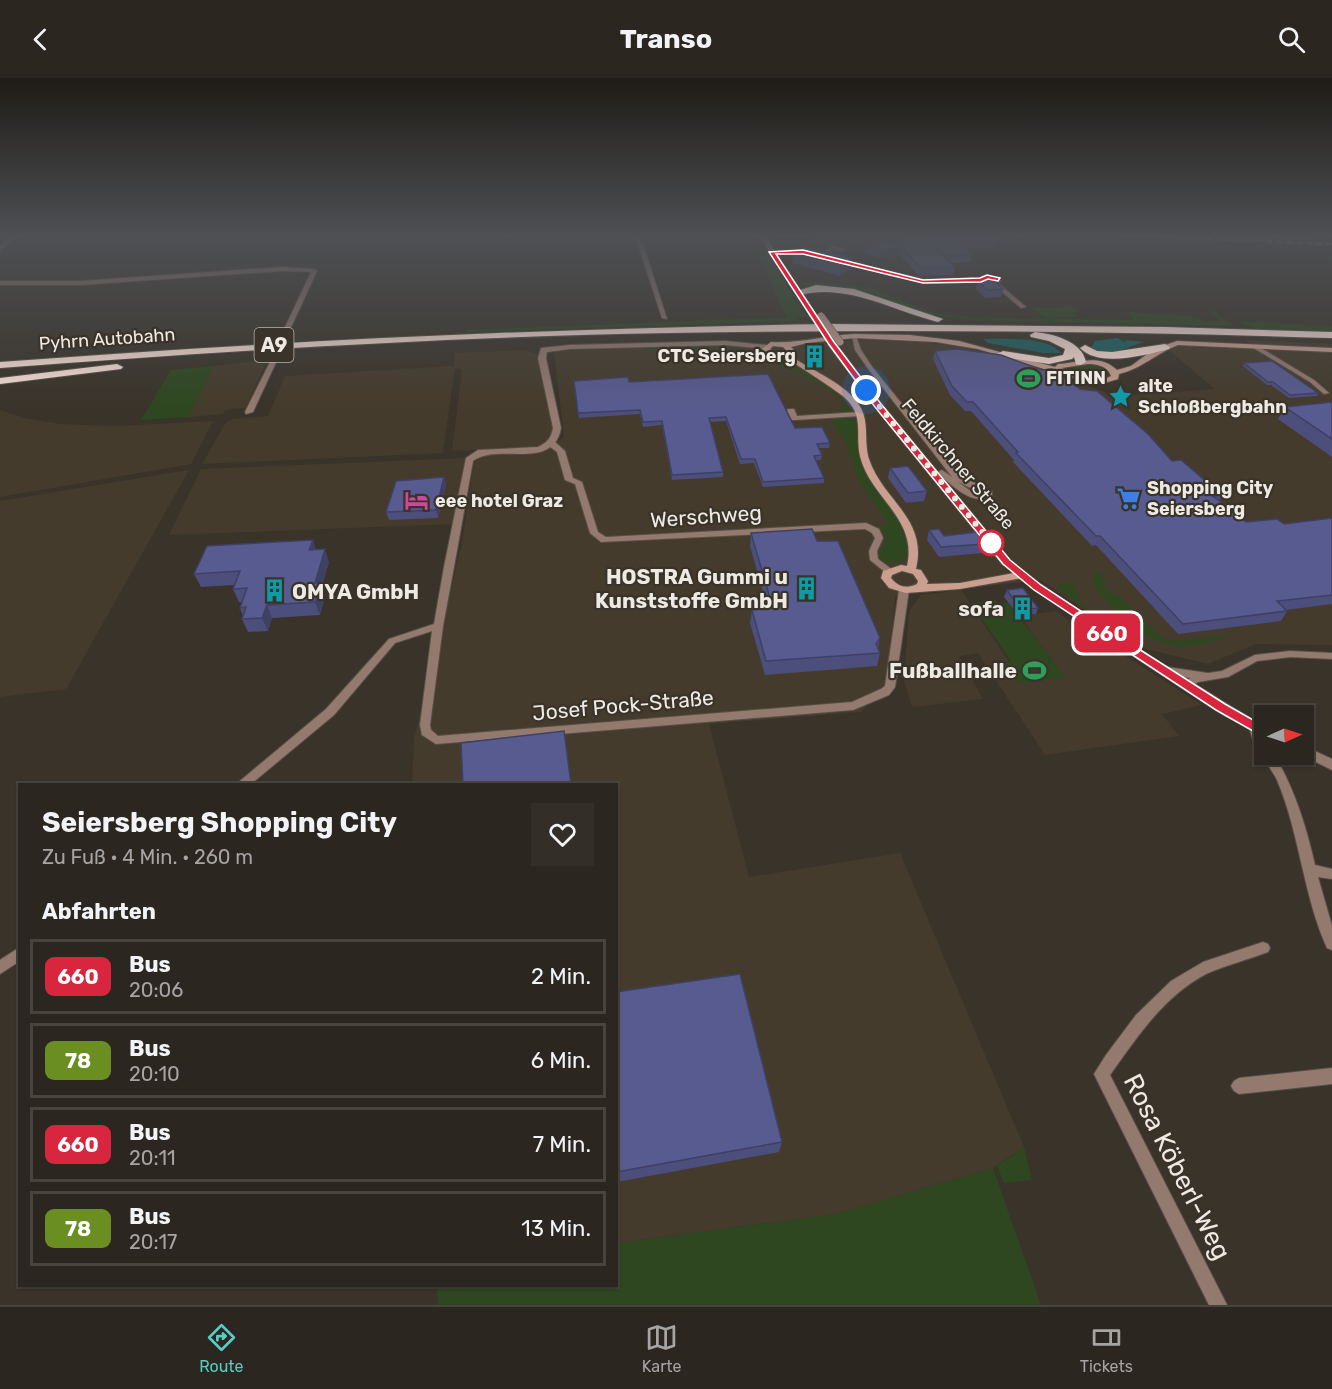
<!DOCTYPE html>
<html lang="de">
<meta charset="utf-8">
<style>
:root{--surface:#2b261f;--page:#332e28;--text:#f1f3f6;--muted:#a6a5a4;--line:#47433d;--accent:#55cec5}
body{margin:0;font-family:Rubik,sans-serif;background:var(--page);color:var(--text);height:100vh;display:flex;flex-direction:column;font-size:22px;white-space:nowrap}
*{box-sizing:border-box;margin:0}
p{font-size:20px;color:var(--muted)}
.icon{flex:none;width:33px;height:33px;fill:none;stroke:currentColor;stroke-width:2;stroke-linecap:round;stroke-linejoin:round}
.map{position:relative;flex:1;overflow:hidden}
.side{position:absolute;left:18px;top:705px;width:600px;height:504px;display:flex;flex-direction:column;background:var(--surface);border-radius:0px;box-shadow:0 2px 4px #0004,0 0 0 2px var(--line)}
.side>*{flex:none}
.badge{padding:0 12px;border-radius:9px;font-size:21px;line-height:39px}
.needle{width:39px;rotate:87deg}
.buttons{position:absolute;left:1254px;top:627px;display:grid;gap:12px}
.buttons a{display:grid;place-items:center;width:60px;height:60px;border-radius:0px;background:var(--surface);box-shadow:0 2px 4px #0004,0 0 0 2px var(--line);font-size:30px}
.you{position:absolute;width:30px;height:30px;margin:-15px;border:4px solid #fff;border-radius:50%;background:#1a73e8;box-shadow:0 0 0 9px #1a73e833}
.map>.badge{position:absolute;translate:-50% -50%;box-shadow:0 0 0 3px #fff}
h2{padding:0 24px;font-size:22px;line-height:54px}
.round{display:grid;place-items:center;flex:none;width:63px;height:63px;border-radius:0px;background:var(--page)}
.headline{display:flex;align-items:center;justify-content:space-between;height:102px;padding:0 24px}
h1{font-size:28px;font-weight:700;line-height:45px}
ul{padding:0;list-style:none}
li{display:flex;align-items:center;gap:18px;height:75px;margin:0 12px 9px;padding:0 12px;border:3px solid var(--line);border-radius:0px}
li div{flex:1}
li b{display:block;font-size:22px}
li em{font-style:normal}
li .badge{min-width:66px;font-weight:700;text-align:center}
header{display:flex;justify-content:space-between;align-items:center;height:78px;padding:0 24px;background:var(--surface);font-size:27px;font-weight:700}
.menu{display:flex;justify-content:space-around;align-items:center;height:84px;border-top:2px solid var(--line);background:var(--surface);font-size:16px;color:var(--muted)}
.menu a{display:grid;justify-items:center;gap:3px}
.menu .current{color:var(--accent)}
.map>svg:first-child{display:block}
</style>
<header><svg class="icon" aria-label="back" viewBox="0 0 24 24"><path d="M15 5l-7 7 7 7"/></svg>Transo<svg class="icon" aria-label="search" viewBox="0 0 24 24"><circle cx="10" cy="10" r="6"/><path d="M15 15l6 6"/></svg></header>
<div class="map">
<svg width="1332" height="1227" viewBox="0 0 1332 1227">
<rect width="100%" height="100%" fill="#393329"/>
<g fill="#453b2c">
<path d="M881 262 954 267 1010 282 1117 318 1215 311 1165 269 1168 267H1253L1246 262 1332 266V567L1256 566 1208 586 1142 570 1040 502 895 518 888 605 861 634 709 646 749 799 900 775 1024 1069 993 1090 837 1136 617 1165 616 706H412L414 661 462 466 474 384 484 377 547 373 564 359 554 273Z"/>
<path d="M526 272 537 276 553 350 552 359 542 368 452 373 462 291 455 290 443 375 202 386 226 344 233 341 268 338 285 298 454 288 455 275Z"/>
<path d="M267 282 246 330 225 332 223 336 189 339 214 288Z"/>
<path d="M0 332 23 340 60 346 116 348 213 343 191 386 0 419Z"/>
<path d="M466 380 454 446 169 457 201 391Z"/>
<path d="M189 392 66 611 0 619V423Z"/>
<path d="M961 512 1009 584H1006L1064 599 1020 538 1056 533 1069 542 1071 551 1089 558 1124 577 1202 627 1162 636 1179 658 1045 677 978 575 959 578 983 621 912 629 904 603 909 533 921 517Z"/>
</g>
<g fill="#2e4720">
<path d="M750 157H755L756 164 763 169 807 239 796 240 801 243 466 254V252L697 243V242L787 240Z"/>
<path d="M768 157H817L814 160 815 162 834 167 818 164 774 167Z"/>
<path d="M821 204 854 207 873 211 934 235 955 238 989 240 1134 242 1128 234 1198 239 1203 244 1220 243 1203 227 1235 248 966 242 923 235 864 212 844 209 802 207 804 204Z"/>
<path d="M1074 229 1079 234H1073L1077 239 1045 240 1032 230Z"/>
<path d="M1239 243 1332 248V253L1254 251Z"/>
<path d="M688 268C709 268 732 265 753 270 773 274 842 313 850 331L843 334 800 337 842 333 841 330 846 328 840 320 824 309 748 270 644 272 649 269Z"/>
<path d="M1079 286C1091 286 1105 285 1111 297 1101 305 1080 302 1072 291Z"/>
<path d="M214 288 189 339 141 342 171 292Z"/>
<path d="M850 339 857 342C860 356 855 370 860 384 871 416 911 442 908 478L900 485H887L879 479V474L887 461 880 449 888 445 858 402 846 365 831 342Z"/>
<path d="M1098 494 1108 505 1103 507 1112 516H1118L1155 554 1167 562 1182 563 1231 557C1218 561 1204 567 1190 568 1147 570 1121 540 1095 510L1093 505 1095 495Z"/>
<path d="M1061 504 1076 507C1073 522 1091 532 1101 541L1061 513 1058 508Z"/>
<path d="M995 522 997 526 1008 524 1065 599 1020 606 1005 584 1011 583 971 525Z"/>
<path d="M1024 1069 1032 1102 1004 1105 997 1088Z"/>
<path d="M993 1090 1041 1227H438L437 1208H616L617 1165 837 1136Z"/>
</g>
<g fill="#1c6161">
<path d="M1117 260 1126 265 1125 262 1145 264C1129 267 1108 283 1091 270L1095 263Z"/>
<path d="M983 261C1002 261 1048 258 1061 275H1043L988 265Z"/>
</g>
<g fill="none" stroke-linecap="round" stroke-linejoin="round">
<defs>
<g id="minor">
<path d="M13 157H18L0 173V168Z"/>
<path d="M635 157H640L667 241 662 240Z"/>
<path d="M1230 157 1308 158 1311 160 1308 162Z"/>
<path d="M833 168 845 171 842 173 834 172 817 179 814 177Z"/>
<path d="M796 171 814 176 811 178 796 175 772 176 769 174Z"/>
<path d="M840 181 923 201 980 200 982 198 1000 202 1001 203 998 205 1026 229 1021 230 993 206 981 204 923 205 838 184Z"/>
<path d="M283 189 314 191 317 193 286 260 283 262 280 260 311 194 283 193 80 207H0V203H80Z"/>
<path d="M852 258H856L861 272 873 290 960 398 992 413V421C969 425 955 410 939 396L938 394 942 392 952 399 869 292 855 272ZM958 404 985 417 972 414Z"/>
<path d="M1252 267H1256L1314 302 1329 315 1324 316 1310 304 1252 269Z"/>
<path d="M275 278 278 280 253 334 246 336 245 334 272 280Z"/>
<path d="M788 331H794L797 338 860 334 864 336 860 338 795 342H792L787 333Z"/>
<path d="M549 364H555L565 373 573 400 582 404 598 454 606 459 866 445 879 451 883 460 877 473 878 481 894 493 892 495H886L870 482 869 473 875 460 872 455 865 451 601 464 590 455 575 406 565 402 557 374 549 368Z"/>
<path d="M449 486 454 489 443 548 430 647 431 652 438 658 852 624 881 611 885 608 899 512 904 509 909 512 895 609 889 617 853 632 436 666 422 657 420 647 432 553 395 565 334 637 251 706H238L240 703 326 631 389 561 434 546 444 489Z"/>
<path d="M1290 573 1332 575V581L1290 579 1257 583 1228 599 1198 604 1187 611 1182 607 1190 600 1167 597 1162 593 1167 589 1208 595 1222 593 1255 577Z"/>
<path d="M1255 645 1259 646C1263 656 1264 666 1264 676H1274C1295 712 1306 748 1315 787L1332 791V801L1318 799 1332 848V872L1327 870C1303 817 1300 756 1277 702 1270 687 1246 662 1251 646Z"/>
<path d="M1263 864 1268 866 1270 870 1268 874C1247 882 1226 887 1206 896 1164 918 1137 959 1110 997L1227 1227H1209L1094 996 1106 977 1136 937 1171 903 1203 884Z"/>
<path d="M20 869V883L0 896V882Z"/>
<path d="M1332 990V1006L1239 1016 1234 1013 1231 1008 1234 1003 1239 1000Z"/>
</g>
<g id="tertiary">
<path d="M725 263 766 267 770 269 766 271 725 267 570 271 547 274 546 280 561 350C553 394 498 364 473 383L454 489 453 491H445L444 489 466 380 478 372 538 369C548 364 551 360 553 350L538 280 541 270 570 267Z"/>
<path d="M1023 494 1097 545 1264 649V658L1222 636 1090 550 1019 499 1018 497Z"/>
<path d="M1304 668 1332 681V692L1300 676H1304Z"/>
</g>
<g id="secondary">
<path d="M759 157H765L816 238 815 239 810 238Z"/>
<path d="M855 256 910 257 959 263 1055 289 1058 286C1079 285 1099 275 1117 292L1131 288 1154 271 1177 263 1332 270V274L1178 267C1155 276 1143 290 1119 296L1118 301 1101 306 1084 303 978 271 936 264 855 260 807 265 791 269 795 273 790 277C811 293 840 302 857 324 871 342 863 361 869 381 883 423 928 440 916 491L921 492 928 503 927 506 960 505 1014 495 1002 486 875 329 828 267V263H834L881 325 1010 482 1028 497 1023 500 960 511 906 515 889 510 881 500 883 493 901 487 907 488C918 440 870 420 860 378 855 355 865 338 844 319 837 313 788 280 782 279 773 277 769 279 762 271L771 264C799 266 827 257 855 256ZM773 268 783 269 787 273 776 275 770 271ZM1088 286C1097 286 1108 288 1111 298 1095 307 1077 294 1061 290ZM902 493 913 496 918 503 917 506C907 511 898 509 891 500L892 497Z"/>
</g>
<g id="motorway">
<path d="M816 207 854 211 943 241 938 244C891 232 848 205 799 217L794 214Z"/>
<path d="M832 246 1165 249 1332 254V260C1111 253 890 251 669 255 446 259 223 273 0 290V284C277 263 554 250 832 246Z"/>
<path d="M1035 254C1053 256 1082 263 1086 284L1080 287 1076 286 1074 279 1072 281 1049 286 1003 279 997 276 1003 273 1049 280 1063 277 1065 271 1049 263 1031 259 1030 257Z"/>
<path d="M1165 266 1170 269 1169 271C1145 277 1099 290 1080 270L1085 267 1097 273 1112 274Z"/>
<path d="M117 286 123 289 121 291 0 306V300Z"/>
</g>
</defs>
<use href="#minor" stroke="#565047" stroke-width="2"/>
<use href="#tertiary" stroke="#565047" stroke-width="2"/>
<use href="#secondary" stroke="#565047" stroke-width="2"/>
<use href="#motorway" stroke="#565047" stroke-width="2"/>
<use href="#minor" fill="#94796f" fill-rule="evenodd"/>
<use href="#tertiary" fill="#94796f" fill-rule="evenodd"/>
<use href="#secondary" fill="#cb9f90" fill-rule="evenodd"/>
<use href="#motorway" fill="#fee2d9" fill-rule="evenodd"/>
<defs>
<path id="rail" d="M1122 157 1332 166"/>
</defs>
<use href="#rail" stroke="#b1aca5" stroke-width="3"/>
<use href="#rail" stroke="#393329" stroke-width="1.5" stroke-dasharray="5" stroke-linecap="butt"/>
<defs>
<path id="minor-bridge-far1" d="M276 279 283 260"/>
<path id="minor-bridge" d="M275 280 276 277"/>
<path id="secondary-bridge" d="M821 238 840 264"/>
</defs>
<use href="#minor-bridge-far1" stroke="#565047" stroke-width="7" stroke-linecap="butt"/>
<use href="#minor-bridge" stroke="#565047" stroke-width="8" stroke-linecap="butt"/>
<use href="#secondary-bridge" stroke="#565047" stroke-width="8" stroke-linecap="butt"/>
<use href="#minor-bridge-far1" stroke="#94796f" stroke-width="6"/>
<use href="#minor-bridge" stroke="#94796f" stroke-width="8"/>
<use href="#secondary-bridge" stroke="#cb9f90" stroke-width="7"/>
</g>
<g fill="#4c4e7b">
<path d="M926 157H991L996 161 994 169 967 171 972 176 971 184 951 185 955 189 953 197 919 198 901 178 880 180 864 176 866 168 895 165 896 162 930 161Z"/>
<path d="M793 175 853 190 840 198 792 185Z"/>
<path d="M978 203 1003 211 1001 219 985 220 976 211Z"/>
<path d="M935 273 1172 383 1222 417 1219 423 1246 444 1284 446 1332 440V526L1286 532 1287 533 1281 543 1178 556 1096 467 1092 468 1013 384 1014 382 971 333H965L950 317 933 281Z"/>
<path d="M1244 285 1318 315 1317 318 1289 320 1271 307H1267L1243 288Z"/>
<path d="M574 303 629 304 795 350 830 365 829 370H819L822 377 821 382H816L824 400V405L763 409 754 385 740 386 726 343 710 344 723 394V399L672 402 662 347 643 349 640 336 579 340Z"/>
<path d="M1332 324V379L1278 341 1285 329Z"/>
<path d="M890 390 927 413 924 423 906 425 888 400Z"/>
<path d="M444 399 446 407 438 440 389 442 386 434Z"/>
<path d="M929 452 944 458 985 466 982 475 939 479 927 462Z"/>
<path d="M751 455 817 463 880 560 878 570 880 575 877 588 765 597 750 545 752 532 768 531 750 468Z"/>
<path d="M316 472 329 484 322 508 325 518 320 537 272 540 268 553 248 554 242 541 243 538 240 530 242 524H239L233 511 234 507 201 509 194 496Z"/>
<path d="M1007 512 1038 530 1036 536 1019 538 1004 519Z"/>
<path d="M616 914 782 1064 779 1074 617 1104 620 1123 616 1124Z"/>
</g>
<g fill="#3e4064">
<path d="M902 170 901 178 880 180 881 172Z"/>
<path d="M854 180 853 190 840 198 841 187Z"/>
<path d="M444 399 446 407 438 440 436 432Z"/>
<path d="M313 462 317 475 309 472Z"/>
<path d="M325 471 329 484 322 508 325 518 320 537 315 524V505Z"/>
<path d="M267 527 272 540 268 553 262 540Z"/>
</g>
<g fill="#585b8f" stroke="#3e4064" stroke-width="1.5">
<path d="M936 157H991L996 161 959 163 972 176 943 177 955 189H920L902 170 881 172 866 168 878 161 899 166 896 162 940 161Z"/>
<path d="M805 169 854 180 841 187 793 175Z"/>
<path d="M994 202 1003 211 987 212 978 203Z"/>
<path d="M957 271 1001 277 1042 292 1052 291 1080 311 1097 313 1148 356 1172 383 1181 382 1222 417 1213 418 1246 444 1277 441 1284 446 1332 440V517L1277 523 1287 533 1183 546 1100 458H1096L1016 375 1018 374 973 324H967L952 308 935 273Z"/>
<path d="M1272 283 1318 315 1290 317 1273 304H1268L1244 285Z"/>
<path d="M768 296 795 350 822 349 830 365 817 366 822 377 814 378 824 400 763 404 755 381H741L726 339 709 340 723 394 672 397 662 343 643 344 640 332 578 335 574 303 628 299 629 304Z"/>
<path d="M1332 324V361L1285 329Z"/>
<path d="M908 388 927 413 908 415 890 390Z"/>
<path d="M444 399 436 432 386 434 396 403Z"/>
<path d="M812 451 817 463H838L880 560 876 566 880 575 766 583 752 532 773 530 751 455Z"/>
<path d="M939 451 944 458 977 454 985 466 941 469 929 452Z"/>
<path d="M313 462 309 472 325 471 315 505 321 504 315 524 267 527 262 540 242 541 246 529 240 530 247 510 233 511 240 493 194 496 207 468Z"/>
<path d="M1023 510 1038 530 1021 532 1007 512Z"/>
<path d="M564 653 571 706H463L461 665Z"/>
<path d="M740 896 782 1064 616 1094V914Z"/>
<path d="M616 1100 618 1114 616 1115Z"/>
</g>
<linearGradient id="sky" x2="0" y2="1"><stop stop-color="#1f1c17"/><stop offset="0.48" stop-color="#4e5054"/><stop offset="1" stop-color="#4e5054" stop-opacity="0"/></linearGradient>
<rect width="1332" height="329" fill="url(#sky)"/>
<path fill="#d7263d" stroke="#fff" stroke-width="1.5" d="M803 172 923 202 980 200 987 197 1000 200 998 203 988 201 981 204 923 205 803 176H776L834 264 881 326 1010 482 1041 507 1131 566 1225 626 1269 651V657H1260L1216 632 1034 512 1003 486 875 329 828 265 769 174Z"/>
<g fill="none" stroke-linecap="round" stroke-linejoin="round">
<path stroke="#ede9e3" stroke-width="6" stroke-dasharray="0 10.8" d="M866 312 993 467 991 465"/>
</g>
<defs>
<symbol id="building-bare" viewBox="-9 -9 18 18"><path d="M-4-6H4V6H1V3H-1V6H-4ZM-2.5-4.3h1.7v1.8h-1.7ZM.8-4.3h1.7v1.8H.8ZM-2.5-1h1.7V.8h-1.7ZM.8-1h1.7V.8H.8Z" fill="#0f9aa8" stroke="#393329" stroke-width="2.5" paint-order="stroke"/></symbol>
<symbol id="stadium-bare" viewBox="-9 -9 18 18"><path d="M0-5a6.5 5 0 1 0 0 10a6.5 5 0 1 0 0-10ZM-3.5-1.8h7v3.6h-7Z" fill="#2e9e5b" stroke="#393329" stroke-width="2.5" paint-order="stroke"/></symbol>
<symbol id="sight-bare" viewBox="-9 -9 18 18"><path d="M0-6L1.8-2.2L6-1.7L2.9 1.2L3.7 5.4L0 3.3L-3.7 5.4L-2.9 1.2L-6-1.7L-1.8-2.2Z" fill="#0f9aa8" stroke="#393329" stroke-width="2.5" paint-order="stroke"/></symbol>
<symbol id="supermarket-bare" viewBox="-9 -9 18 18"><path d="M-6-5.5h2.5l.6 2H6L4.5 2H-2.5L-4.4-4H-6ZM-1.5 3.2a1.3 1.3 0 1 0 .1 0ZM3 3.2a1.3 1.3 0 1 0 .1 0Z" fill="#3f7fe0" stroke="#393329" stroke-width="2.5" paint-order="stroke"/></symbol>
<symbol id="hotel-bare" viewBox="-9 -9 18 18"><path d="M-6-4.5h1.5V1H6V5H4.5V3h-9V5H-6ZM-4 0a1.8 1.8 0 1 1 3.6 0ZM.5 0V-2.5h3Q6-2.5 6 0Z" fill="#d1479c" stroke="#393329" stroke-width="2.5" paint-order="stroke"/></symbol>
</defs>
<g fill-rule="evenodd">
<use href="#building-bare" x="798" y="262" width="33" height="33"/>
<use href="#stadium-bare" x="1012" y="284" width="33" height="33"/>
<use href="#sight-bare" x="1104" y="302" width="33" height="33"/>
<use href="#supermarket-bare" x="1112" y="404" width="33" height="33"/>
<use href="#hotel-bare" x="400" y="406" width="33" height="33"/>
<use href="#building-bare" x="790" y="494" width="33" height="33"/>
<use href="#building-bare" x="258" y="496" width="33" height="33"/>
<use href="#building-bare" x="1006" y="514" width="33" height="33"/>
<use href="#stadium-bare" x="1018" y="576" width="33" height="33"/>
</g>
<circle fill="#fff" stroke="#d7263d" stroke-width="3" cx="991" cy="465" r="12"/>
<g text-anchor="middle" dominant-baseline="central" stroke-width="4.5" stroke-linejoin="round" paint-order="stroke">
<g font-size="18" fill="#ede9e3" stroke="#393329">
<text transform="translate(107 261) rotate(-4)">Pyhrn Autobahn</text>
<text transform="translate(958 386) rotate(50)">Feldkirchner Straße</text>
</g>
<g font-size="18" font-weight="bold" fill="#ede9e3" stroke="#393329" text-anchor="start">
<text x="796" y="278" text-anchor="end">CTC Seiersberg</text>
<text x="1046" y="300">FITINN</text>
<text x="1138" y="308">alte<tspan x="1138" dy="21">Schloßbergbahn</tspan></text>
<text x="1147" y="410">Shopping City<tspan x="1147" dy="21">Seiersberg</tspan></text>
<text x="435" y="423">eee hotel Graz</text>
</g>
<rect fill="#393329" stroke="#b7b2ab" stroke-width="1.5" x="254.5" y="250" width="39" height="34" rx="4.5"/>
<g font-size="20" font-weight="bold" fill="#ede9e3">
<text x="274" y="267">A9</text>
</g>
<g font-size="21" fill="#ede9e3" stroke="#393329">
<text transform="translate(706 438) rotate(-4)">Werschweg</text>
<text transform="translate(623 627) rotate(-5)">Josef Pock-Straße</text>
</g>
<g font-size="21" font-weight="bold" fill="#ede9e3" stroke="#393329" text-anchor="end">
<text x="788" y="498">HOSTRA Gummi u<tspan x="788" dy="24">Kunststoffe GmbH</tspan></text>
<text x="292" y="513" text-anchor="start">OMYA GmbH</text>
<text x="1004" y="530">sofa</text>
<text x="1017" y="592">Fußballhalle</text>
</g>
<g font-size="26" fill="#ede9e3" stroke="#393329">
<text transform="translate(1177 1089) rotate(63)">Rosa Köberl-Weg</text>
</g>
</g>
</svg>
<div class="buttons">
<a><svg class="needle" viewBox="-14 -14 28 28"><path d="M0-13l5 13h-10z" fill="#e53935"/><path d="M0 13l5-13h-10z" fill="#a6a5a4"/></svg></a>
</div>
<div class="you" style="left:866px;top:312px"></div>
<b class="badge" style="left:1107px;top:555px;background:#d7263d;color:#fff">660</b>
<section class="side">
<div class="headline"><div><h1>Seiersberg Shopping City</h1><p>Zu Fuß · 4 Min. · 260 m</p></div><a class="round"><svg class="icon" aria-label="heart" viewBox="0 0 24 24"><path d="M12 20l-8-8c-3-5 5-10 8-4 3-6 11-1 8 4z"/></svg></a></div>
<h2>Abfahrten</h2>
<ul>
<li><span class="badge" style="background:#d7263d;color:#fff">660</span><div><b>Bus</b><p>20:06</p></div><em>2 Min.</em></li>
<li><span class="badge" style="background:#6b8e23;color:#fff">78</span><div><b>Bus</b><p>20:10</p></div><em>6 Min.</em></li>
<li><span class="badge" style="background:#d7263d;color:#fff">660</span><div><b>Bus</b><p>20:11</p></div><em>7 Min.</em></li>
<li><span class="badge" style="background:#6b8e23;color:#fff">78</span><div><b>Bus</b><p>20:17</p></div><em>13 Min.</em></li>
</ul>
</section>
</div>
<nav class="menu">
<a class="current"><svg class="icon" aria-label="directions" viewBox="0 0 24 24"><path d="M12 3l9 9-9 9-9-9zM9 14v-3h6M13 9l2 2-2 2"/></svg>Route</a>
<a><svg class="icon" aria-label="map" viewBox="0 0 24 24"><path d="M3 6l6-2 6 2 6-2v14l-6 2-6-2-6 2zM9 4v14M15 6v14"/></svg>Karte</a>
<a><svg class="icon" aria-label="tickets" viewBox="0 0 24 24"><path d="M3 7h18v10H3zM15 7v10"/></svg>Tickets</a>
</nav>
